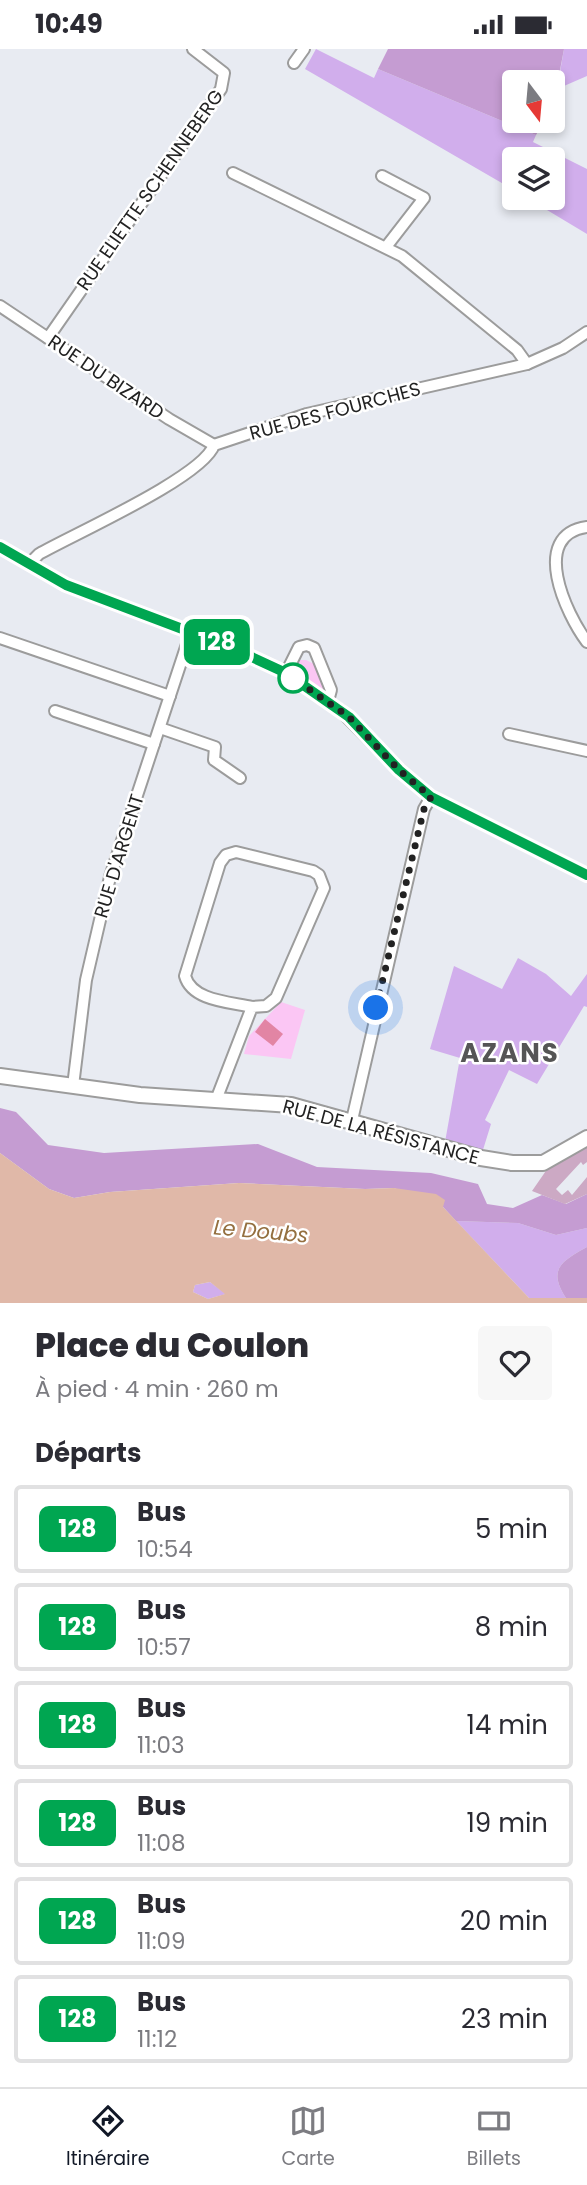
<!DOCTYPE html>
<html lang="fr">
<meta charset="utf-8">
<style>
:root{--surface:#fff;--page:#f7f7f7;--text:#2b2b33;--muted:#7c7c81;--line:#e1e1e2;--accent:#111827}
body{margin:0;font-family:Poppins,sans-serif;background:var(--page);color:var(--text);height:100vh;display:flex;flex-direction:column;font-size:26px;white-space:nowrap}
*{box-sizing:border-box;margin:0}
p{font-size:23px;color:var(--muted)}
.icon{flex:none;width:38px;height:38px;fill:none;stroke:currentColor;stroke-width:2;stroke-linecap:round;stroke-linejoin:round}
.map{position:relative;height:1254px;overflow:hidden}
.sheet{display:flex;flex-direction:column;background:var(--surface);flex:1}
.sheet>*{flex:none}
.badge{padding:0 14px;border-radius:10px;font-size:24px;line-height:46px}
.needle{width:46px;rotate:164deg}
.fabs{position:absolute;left:502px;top:21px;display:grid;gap:14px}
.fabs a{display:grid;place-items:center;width:63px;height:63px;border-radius:7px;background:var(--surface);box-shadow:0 4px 10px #0003;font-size:35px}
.you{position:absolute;width:35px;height:35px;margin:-18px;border:5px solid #fff;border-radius:50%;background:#1a73e8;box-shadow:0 0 0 10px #1a73e833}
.map>.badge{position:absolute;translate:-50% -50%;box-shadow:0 0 0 4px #fff}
h2{padding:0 35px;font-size:26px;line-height:63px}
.round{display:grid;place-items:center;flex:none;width:74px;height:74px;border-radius:7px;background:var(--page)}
.summary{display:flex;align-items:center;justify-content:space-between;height:119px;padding:0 35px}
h1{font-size:33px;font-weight:800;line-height:52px}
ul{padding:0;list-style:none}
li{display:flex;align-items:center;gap:21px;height:88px;margin:0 14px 10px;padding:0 21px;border:4px solid var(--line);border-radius:7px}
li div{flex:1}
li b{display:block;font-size:26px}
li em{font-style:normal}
li .badge{min-width:77px;font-weight:700;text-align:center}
.status{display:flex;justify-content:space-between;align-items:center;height:49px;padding:0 35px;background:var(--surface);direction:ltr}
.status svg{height:19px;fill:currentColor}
.tabs{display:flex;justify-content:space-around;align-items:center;height:98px;border-top:2px solid var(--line);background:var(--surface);font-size:19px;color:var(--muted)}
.tabs a{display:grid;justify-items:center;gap:4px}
.tabs .selected{color:var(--accent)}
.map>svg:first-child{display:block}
</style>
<div class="status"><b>10:49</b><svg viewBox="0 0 49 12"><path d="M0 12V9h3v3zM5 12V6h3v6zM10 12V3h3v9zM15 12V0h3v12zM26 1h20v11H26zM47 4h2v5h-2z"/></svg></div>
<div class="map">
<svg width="587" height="1254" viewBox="0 0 587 1254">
<rect width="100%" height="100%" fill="#e8ebf2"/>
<g fill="#d1aeec">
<path d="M316 0 374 29 378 20 536 86 533 93 587 120V185L527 149H553V110H514V141L305 20Z"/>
<path d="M564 0H587V27L557 40Z"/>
<path d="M518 909 546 925 571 947 587 925V958L584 957 537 1035 509 1021 485 1071 491 1075 482 1104 445 1093 460 1009 430 1000 454 917 502 940Z"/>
<path d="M456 1172 518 1174 556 1186 587 1179V1198C562 1212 547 1220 566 1249H529Z"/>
<path d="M210 1233 226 1245 208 1250 193 1243 195 1236Z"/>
</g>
<g fill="#c59cd2">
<path d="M388 0H564L553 58V33H514V72H544L536 86 378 20Z"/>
<path d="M0 1059 16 1063 48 1096 104 1104 258 1095 317 1118 431 1124 478 1135 487 1155 513 1159 542 1146 566 1155 587 1145V1179L556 1186 518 1174 456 1172 443 1158 394 1139 365 1140 239 1134 110 1143 74 1149 49 1140 0 1104Z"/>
<path d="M587 1198V1249H566C547 1220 562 1212 587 1198Z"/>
</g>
<path fill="#cca9c4" d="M587 1096V1113L583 1116 581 1113 556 1140 562 1146 568 1141 572 1146 587 1128V1145L565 1155 532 1142 550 1116Z"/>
<g fill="#fbc6f4">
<path d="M299 611H306L316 616 325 639 322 643 291 623Z"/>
<path d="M281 953 305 961 291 1010 244 1005 249 987Z"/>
</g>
<path fill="#e285a4" d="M265 970 283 985 273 997 255 983Z"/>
<path fill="#e0b8a8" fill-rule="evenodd" d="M0 1104 49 1140 74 1149 110 1143 239 1134 365 1140 394 1139 436 1145 445 1151 443 1158 529 1249H587V1254H0ZM210 1233 225 1245 208 1250 193 1243 195 1236Z"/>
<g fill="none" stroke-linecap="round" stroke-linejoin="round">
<defs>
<g id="minor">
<path d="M294 14 304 0"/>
<path d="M233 124 402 207 517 301 527 315"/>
<path d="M382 127 424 149 386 198"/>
<path d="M0 257 169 370 214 396"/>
<path d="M48 289 221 40 224 24 193 0"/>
<path d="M587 478C529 486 566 565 587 593"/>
<path d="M0 498 66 536 230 598 286 624 340 661 399 721 431 748 587 826"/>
<path d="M29 515 39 505C74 485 203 428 214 396L307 365 527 315 563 299 587 283"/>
<path d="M0 589 170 647"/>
<path d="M286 624 299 598 307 596 314 599 331 641 328 652"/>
<path d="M55 662 154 695"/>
<path d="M160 679 215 698 214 711 240 729"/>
<path d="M509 685 587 702"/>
<path d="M73 1037 86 931 110 828 191 583"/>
<path d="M216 1051 252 958 266 957 276 949 324 839 319 826 313 822 236 803 226 806 220 814 185 927C192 952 230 953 252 958"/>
<path d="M352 1071 424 760 431 748"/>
</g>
<path id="tertiary" d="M0 1027 140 1046 291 1056 481 1109 512 1114H543L587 1089"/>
</defs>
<use href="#minor" stroke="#9c9c9c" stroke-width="14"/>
<use href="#tertiary" stroke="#9c9c9c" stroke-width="18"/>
<use href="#minor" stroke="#fff" stroke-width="10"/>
<use href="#tertiary" stroke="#fff" stroke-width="14"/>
</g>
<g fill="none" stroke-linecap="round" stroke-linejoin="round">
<defs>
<path id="line" d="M0 498 66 536 230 598 286 624 349 668 399 721 431 748 587 826"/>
</defs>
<use href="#line" stroke="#fff" stroke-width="16"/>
<use href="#line" stroke="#00a651" stroke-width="10"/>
<path stroke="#222" stroke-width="7" stroke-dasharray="0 12.6" d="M293 629 286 624 349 668 399 721 431 748 424 760 376 959"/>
</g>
<circle fill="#fff" stroke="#00a651" stroke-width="3.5" cx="293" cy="629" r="14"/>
<g text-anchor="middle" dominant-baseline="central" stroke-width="5" stroke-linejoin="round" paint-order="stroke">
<g font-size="19" fill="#222" stroke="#fff">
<text transform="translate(150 141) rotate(-55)">RUE ELIETTE SCHENNEBERG</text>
<text transform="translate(106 328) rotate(34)">RUE DU BIZARD</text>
<text transform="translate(335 362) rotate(-15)">RUE DES FOURCHES</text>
<text transform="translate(119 807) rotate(-73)">RUE D'ARGENT</text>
<text transform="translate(381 1083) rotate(15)">RUE DE LA RÉSISTANCE</text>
</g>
<g font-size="21" font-style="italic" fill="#946f3f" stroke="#fff">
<text transform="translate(261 1182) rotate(5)">Le Doubs</text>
</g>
<g font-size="26" font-weight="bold" letter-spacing="2" fill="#555" stroke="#fff">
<text x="510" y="1004">AZANS</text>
</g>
</g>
</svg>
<div class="fabs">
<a><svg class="needle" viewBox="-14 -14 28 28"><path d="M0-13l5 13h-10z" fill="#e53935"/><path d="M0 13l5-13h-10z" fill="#7c7c81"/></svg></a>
<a><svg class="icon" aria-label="layers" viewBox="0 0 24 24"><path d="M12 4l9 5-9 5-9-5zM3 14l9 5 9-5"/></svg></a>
</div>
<div class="you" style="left:376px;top:959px"></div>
<b class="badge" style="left:217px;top:593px;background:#00a651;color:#fff">128</b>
</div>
<section class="sheet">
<div class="summary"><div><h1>Place du Coulon</h1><p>À pied · 4 min · 260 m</p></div><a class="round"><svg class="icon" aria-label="heart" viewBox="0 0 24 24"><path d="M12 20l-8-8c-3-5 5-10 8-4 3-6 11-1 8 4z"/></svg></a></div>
<h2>Départs</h2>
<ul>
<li><span class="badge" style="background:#00a651;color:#fff">128</span><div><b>Bus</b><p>10:54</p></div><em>5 min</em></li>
<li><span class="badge" style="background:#00a651;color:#fff">128</span><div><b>Bus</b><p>10:57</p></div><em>8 min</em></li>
<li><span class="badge" style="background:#00a651;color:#fff">128</span><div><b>Bus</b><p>11:03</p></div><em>14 min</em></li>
<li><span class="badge" style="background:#00a651;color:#fff">128</span><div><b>Bus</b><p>11:08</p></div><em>19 min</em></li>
<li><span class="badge" style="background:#00a651;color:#fff">128</span><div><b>Bus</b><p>11:09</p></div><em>20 min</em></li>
<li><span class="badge" style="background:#00a651;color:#fff">128</span><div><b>Bus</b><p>11:12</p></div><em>23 min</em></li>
</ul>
</section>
<nav class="tabs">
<a class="selected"><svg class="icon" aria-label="directions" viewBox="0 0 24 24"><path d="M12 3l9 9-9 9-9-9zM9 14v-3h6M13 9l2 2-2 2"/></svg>Itinéraire</a>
<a><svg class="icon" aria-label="map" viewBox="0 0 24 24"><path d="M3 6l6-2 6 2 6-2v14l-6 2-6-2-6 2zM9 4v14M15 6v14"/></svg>Carte</a>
<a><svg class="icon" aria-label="tickets" viewBox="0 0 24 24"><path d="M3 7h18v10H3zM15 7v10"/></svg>Billets</a>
</nav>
